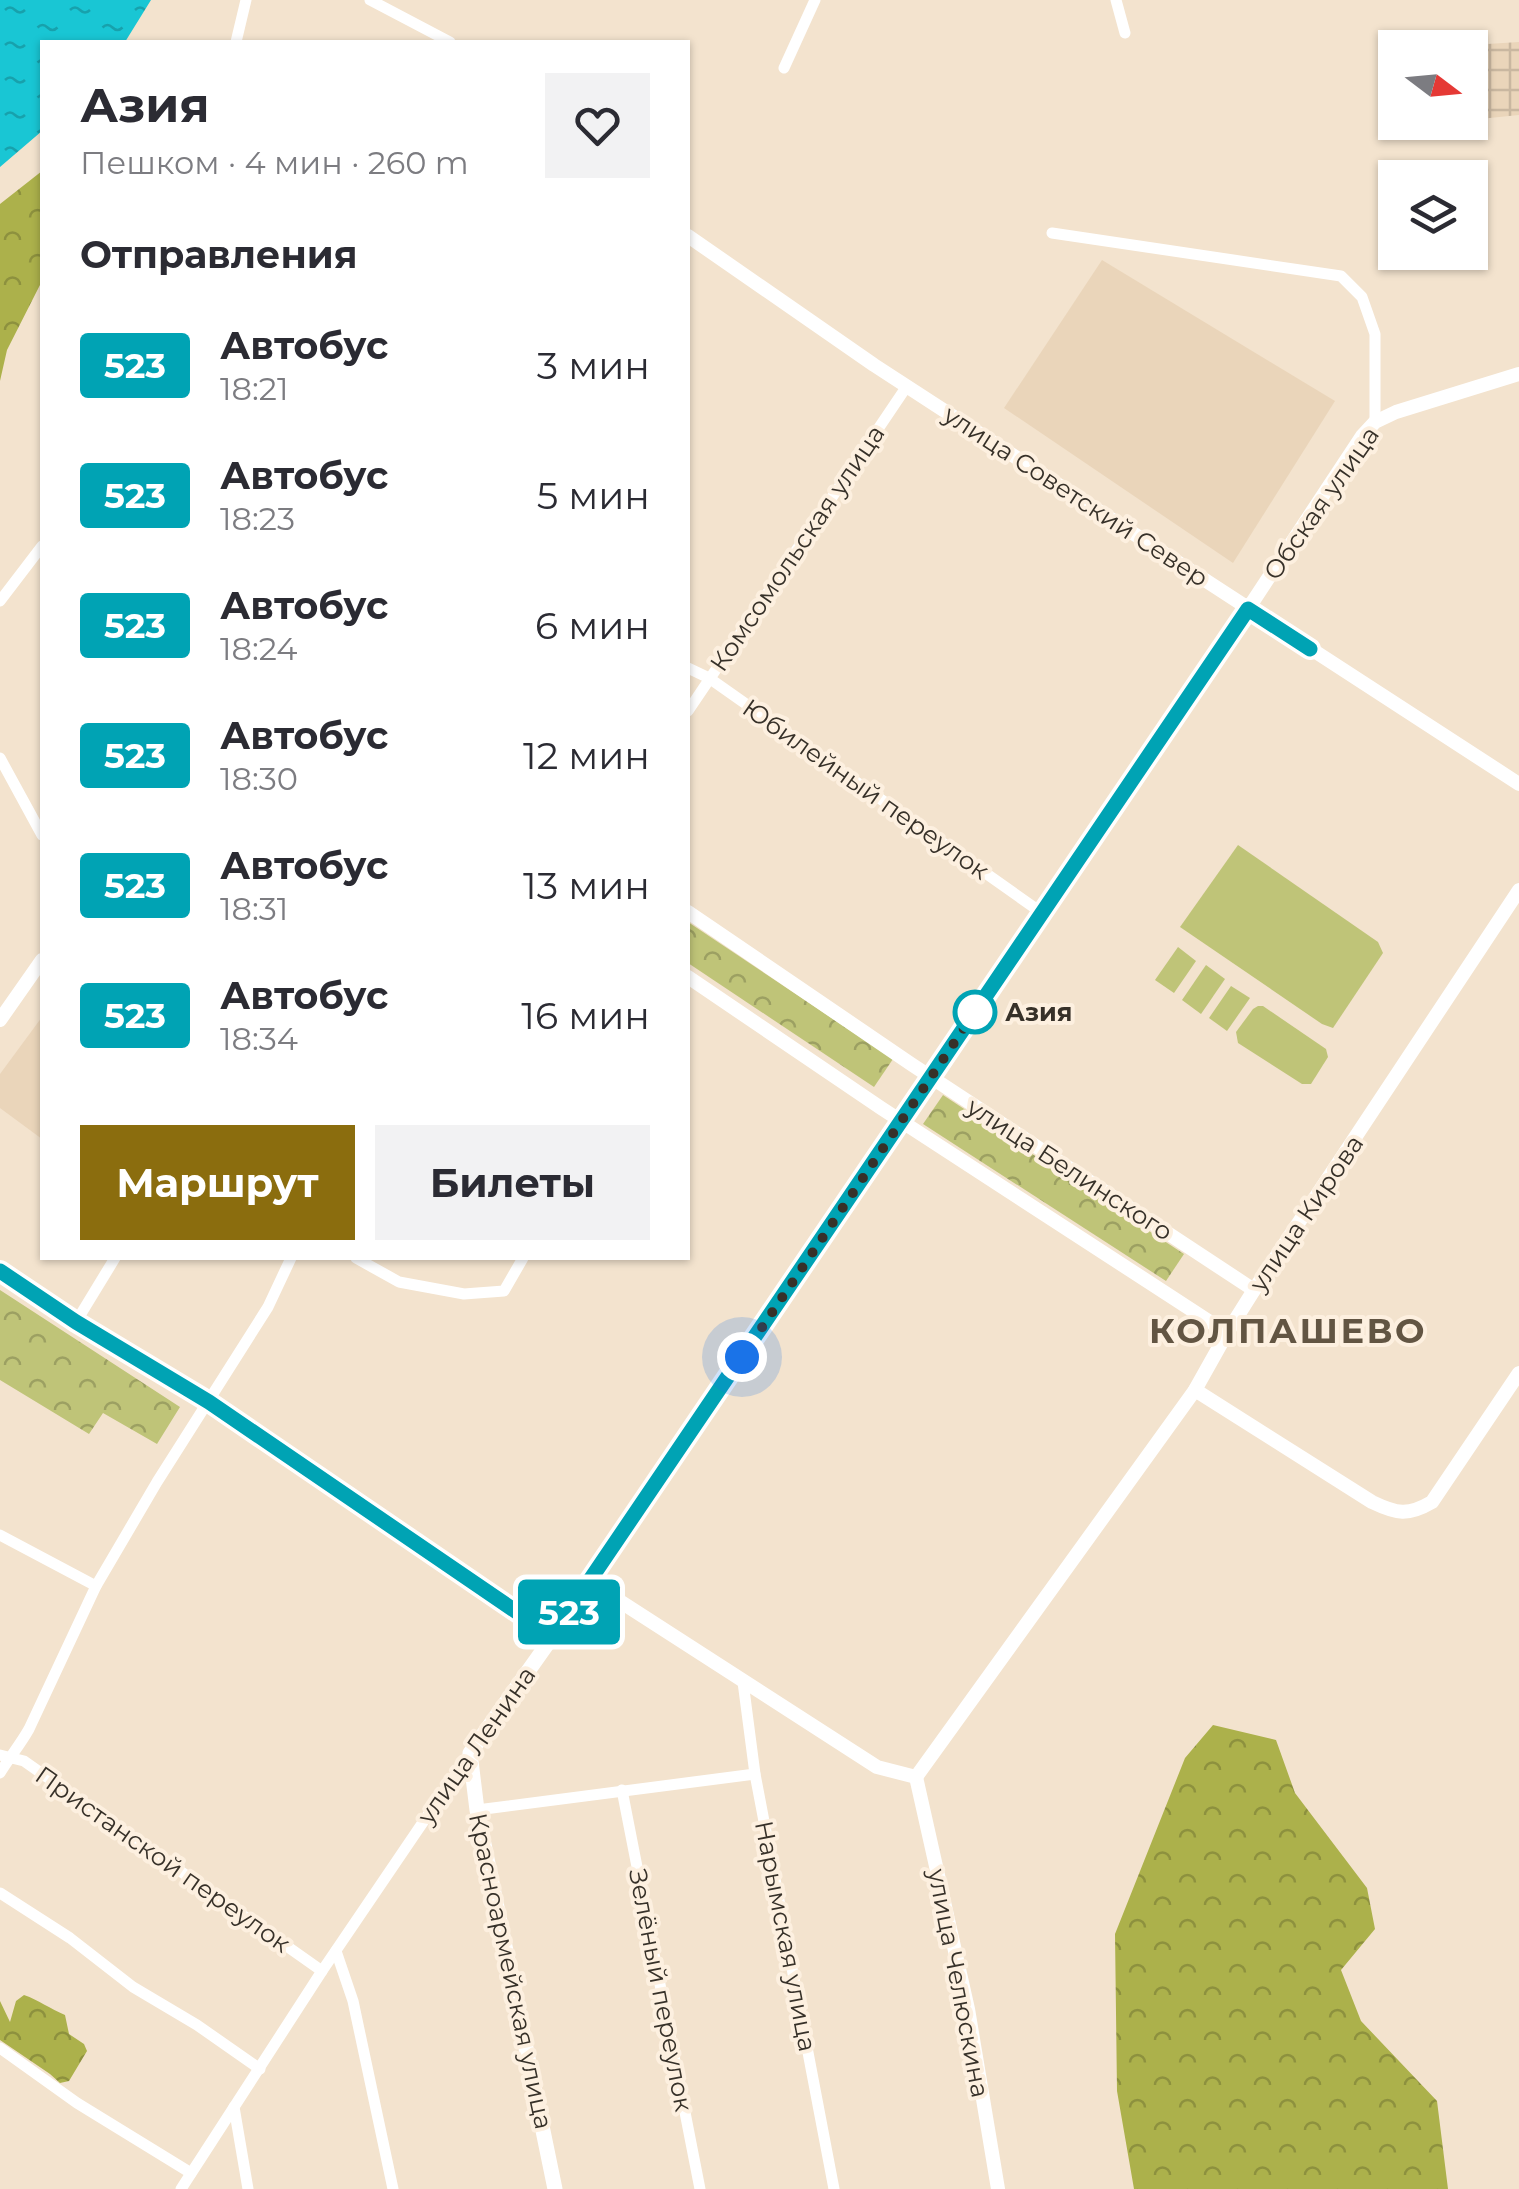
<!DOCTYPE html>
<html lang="ru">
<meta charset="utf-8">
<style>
:root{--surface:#fff;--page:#f2f2f3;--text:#2b2b33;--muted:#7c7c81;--accent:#8b6d0e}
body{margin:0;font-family:Montserrat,sans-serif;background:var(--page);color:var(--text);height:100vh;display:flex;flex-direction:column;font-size:38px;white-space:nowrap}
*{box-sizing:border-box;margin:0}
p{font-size:32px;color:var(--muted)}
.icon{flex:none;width:55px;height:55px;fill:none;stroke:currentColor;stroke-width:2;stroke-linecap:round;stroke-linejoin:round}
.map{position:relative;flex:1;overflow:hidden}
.panel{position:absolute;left:40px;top:40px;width:650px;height:1220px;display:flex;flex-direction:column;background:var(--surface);border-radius:0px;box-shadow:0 2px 8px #0004}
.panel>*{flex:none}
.badge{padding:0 20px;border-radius:8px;font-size:35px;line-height:65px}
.needle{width:65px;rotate:106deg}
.controls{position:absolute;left:1378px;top:30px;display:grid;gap:20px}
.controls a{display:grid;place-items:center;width:110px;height:110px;border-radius:0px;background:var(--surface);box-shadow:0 2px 8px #0004;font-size:50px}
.you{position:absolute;width:50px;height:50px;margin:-25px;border:8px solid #fff;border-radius:50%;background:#1a73e8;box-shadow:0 0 0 15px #1a73e833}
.map>.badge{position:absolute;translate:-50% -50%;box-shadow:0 0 0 5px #fff}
h2{padding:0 40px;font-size:38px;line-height:90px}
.round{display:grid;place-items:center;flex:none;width:105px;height:105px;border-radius:0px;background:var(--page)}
.head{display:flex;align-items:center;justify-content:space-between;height:170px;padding:0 40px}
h1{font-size:48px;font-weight:700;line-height:75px}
.action{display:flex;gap:20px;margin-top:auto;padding:20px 40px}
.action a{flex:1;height:115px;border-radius:0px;background:var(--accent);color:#fff;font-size:40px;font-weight:700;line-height:115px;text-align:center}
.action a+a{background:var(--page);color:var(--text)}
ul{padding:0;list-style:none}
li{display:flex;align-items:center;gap:30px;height:130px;padding:0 40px}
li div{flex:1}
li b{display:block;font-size:38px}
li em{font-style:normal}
li .badge{min-width:110px;font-weight:700;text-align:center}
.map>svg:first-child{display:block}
</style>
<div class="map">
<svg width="1519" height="2189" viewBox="0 0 1519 2189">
<defs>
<pattern id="industrial-grid" width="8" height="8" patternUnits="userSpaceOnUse" patternTransform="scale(2.5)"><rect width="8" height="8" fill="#ead5ba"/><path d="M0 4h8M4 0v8" fill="none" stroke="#c9b7a0"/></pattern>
<pattern id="forest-crowns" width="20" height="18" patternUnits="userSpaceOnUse" patternTransform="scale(2.5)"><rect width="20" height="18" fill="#acb14b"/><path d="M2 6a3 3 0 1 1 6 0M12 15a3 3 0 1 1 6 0" fill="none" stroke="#8d913e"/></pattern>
<pattern id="park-crowns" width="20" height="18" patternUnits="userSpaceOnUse" patternTransform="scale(2.5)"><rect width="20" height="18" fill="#bfc478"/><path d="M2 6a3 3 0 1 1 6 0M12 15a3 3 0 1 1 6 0" fill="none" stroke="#9ca062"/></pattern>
<pattern id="water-ripples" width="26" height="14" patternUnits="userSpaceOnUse" patternTransform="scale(2.5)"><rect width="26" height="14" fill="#19c6d4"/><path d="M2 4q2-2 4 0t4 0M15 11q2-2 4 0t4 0" fill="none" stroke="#17a1ac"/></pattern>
</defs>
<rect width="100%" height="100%" fill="#f3e3ce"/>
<g fill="#ead5ba">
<path d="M1102 260 1335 401 1233 563 1004 408Z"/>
<path d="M42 1017V1139L0 1108V1074Z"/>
</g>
<g fill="url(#industrial-grid)">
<path d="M1519 42V115L1470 120V66L1487 65V44Z"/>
<path d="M1395 81V122L1442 123 1384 128 1381 85Z"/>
</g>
<g fill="#bfc478">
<path d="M1238 845 1378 942 1383 953 1333 1028 1322 1024 1180 927Z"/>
<path d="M1178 947 1196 961 1174 993 1155 980Z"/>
<path d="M1206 965 1225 979 1201 1014 1182 1000Z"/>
<path d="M1231 986 1250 998 1227 1031 1209 1018Z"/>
<path d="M1258 1006H1263L1326 1049 1328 1057 1311 1084H1302L1238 1043 1236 1032 1253 1009Z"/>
</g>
<g fill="url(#forest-crowns)">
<path d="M42 171V281L7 350 0 381V204Z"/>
<path d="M1213 1725 1276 1740 1295 1793 1367 1888 1375 1929 1341 1970 1361 2021 1437 2101 1448 2189H1134L1117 2091 1115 1934 1185 1758Z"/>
<path d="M24 1995C39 2000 50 2009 65 2015L69 2034 84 2044 87 2051 69 2081 60 2083 50 2074 0 2040V2001L10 2022 16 2001Z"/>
</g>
<g fill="url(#park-crowns)">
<path d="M688 922 893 1059 874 1087 688 963Z"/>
<path d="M943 1095 1184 1254 1166 1281 923 1124Z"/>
<path d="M0 1290 180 1407 157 1444 103 1413 89 1434 0 1380Z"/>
</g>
<path fill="url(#water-ripples)" d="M0 0H151L125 42H42V131L0 167Z"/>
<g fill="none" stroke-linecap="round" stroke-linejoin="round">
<g stroke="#fff" stroke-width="11">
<path d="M370 0 450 42"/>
<path d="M1116 0 1125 33"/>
<path d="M236 42 246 0"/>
<path d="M784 68 815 0"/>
<path d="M1052 233 1341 276 1362 297 1375 334V422"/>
<path d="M0 601 42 546"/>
<path d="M688 668 709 678 1042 913"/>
<path d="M688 711 907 386"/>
<path d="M0 758 42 835"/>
<path d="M356 1258 399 1282 464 1294 504 1291 523 1258"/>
<path d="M76 1322 115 1258"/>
<path d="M0 1535 96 1586"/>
<path d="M743 1682 755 1774 834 2189"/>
<path d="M0 1755 24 1761 322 1971"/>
<path d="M0 1773C9 1758 20 1745 29 1729L96 1586 157 1482 268 1307 291 1258"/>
<path d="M622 1790 700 2189"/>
<path d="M477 1810 755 1774"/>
<path d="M0 1893 70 1938 133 1987 197 2025 260 2069"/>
<path d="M336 1951 353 2001 393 2189"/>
<path d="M0 2048 77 2103 191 2173"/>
<path d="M234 2107 248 2189"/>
<path d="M181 2189 322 1971 470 1753"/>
</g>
<g stroke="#fff" stroke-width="14">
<path d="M688 236 874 365 1519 784"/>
<path d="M688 912 911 1064 1254 1290"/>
<path d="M688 977 881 1108 1227 1333"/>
<path d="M0 1020 42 960"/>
<path d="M1195 1390 1372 1502C1397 1514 1408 1516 1432 1502L1519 1373"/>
<path d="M590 1582 877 1767 916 1777"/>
<path d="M553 1636 1248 609 1362 436 1375 422 1396 412 1519 374"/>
<path d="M916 1777 1195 1390 1227 1333 1254 1290 1519 890"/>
<path d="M916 1777 968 2009 998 2189"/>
</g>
<path stroke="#fff" stroke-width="15" d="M0 1271 76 1322 209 1402 553 1636 470 1753 477 1810 555 2189"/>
</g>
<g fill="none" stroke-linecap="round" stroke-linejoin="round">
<defs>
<path id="line" d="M0 1271 76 1322 209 1402 552 1636 1248 609 1310 649"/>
</defs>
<use href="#line" stroke="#fff" stroke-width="22"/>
<use href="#line" stroke="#00a3b4" stroke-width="15"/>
<path stroke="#373129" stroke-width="10" stroke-dasharray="0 18" d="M742 1357 975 1012"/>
</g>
<circle fill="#fff" stroke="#00a3b4" stroke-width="5" cx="975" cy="1012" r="20"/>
<g text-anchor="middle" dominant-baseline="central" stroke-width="8" stroke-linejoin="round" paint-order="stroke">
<g font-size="25" fill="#373129" stroke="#fdf0e0">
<text transform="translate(1076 496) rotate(33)">улица Советский Север</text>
<text transform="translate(1321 503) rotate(-55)">Обская улица</text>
<text transform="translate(797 548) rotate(-56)">Комсомольская улица</text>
<text transform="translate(866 789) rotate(35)">Юбилейный переулок</text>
<text transform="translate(1070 1169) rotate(33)">улица Белинского</text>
<text transform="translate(1306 1213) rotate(-56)">улица Кирова</text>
<text transform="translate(476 1745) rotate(-55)">улица Ленина</text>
<text transform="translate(163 1859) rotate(35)">Пристанской переулок</text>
<text transform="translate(786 1936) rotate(79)">Нарымская улица</text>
<text transform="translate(511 1971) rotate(78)">Красноармейская улица</text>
<text transform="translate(959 1983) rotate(79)">улица Челюскина</text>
<text transform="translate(661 1990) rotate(79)">Зелёный переулок</text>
</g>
<g font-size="25" font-weight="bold" fill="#373129" stroke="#fdf0e0" text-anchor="start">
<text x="1005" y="1012">Азия</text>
</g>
<g font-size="35" font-weight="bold" letter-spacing="2.5" fill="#625543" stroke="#fdf0e0">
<text x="1288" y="1330">КОЛПАШЕВО</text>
</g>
</g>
</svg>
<div class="controls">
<a><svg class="needle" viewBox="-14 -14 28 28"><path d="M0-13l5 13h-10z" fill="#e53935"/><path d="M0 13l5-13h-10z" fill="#7c7c81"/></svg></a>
<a><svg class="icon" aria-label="layers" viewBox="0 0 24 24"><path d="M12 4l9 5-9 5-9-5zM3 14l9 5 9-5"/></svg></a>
</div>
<div class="you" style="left:742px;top:1357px"></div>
<b class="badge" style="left:569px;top:1612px;background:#00a3b4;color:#fff">523</b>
<section class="panel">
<div class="head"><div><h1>Азия</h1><p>Пешком · 4 мин · 260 m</p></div><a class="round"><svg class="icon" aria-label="heart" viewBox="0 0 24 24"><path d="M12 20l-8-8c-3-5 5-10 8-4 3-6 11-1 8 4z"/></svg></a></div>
<h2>Отправления</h2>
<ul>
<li><span class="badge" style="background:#00a3b4;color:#fff">523</span><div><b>Автобус</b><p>18:21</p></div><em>3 мин</em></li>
<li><span class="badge" style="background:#00a3b4;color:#fff">523</span><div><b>Автобус</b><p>18:23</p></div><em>5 мин</em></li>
<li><span class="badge" style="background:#00a3b4;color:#fff">523</span><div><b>Автобус</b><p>18:24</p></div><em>6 мин</em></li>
<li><span class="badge" style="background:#00a3b4;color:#fff">523</span><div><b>Автобус</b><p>18:30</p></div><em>12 мин</em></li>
<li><span class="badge" style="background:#00a3b4;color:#fff">523</span><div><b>Автобус</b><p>18:31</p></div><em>13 мин</em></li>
<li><span class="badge" style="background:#00a3b4;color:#fff">523</span><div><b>Автобус</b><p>18:34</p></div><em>16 мин</em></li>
</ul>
<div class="action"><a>Маршрут</a><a>Билеты</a></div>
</section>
</div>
